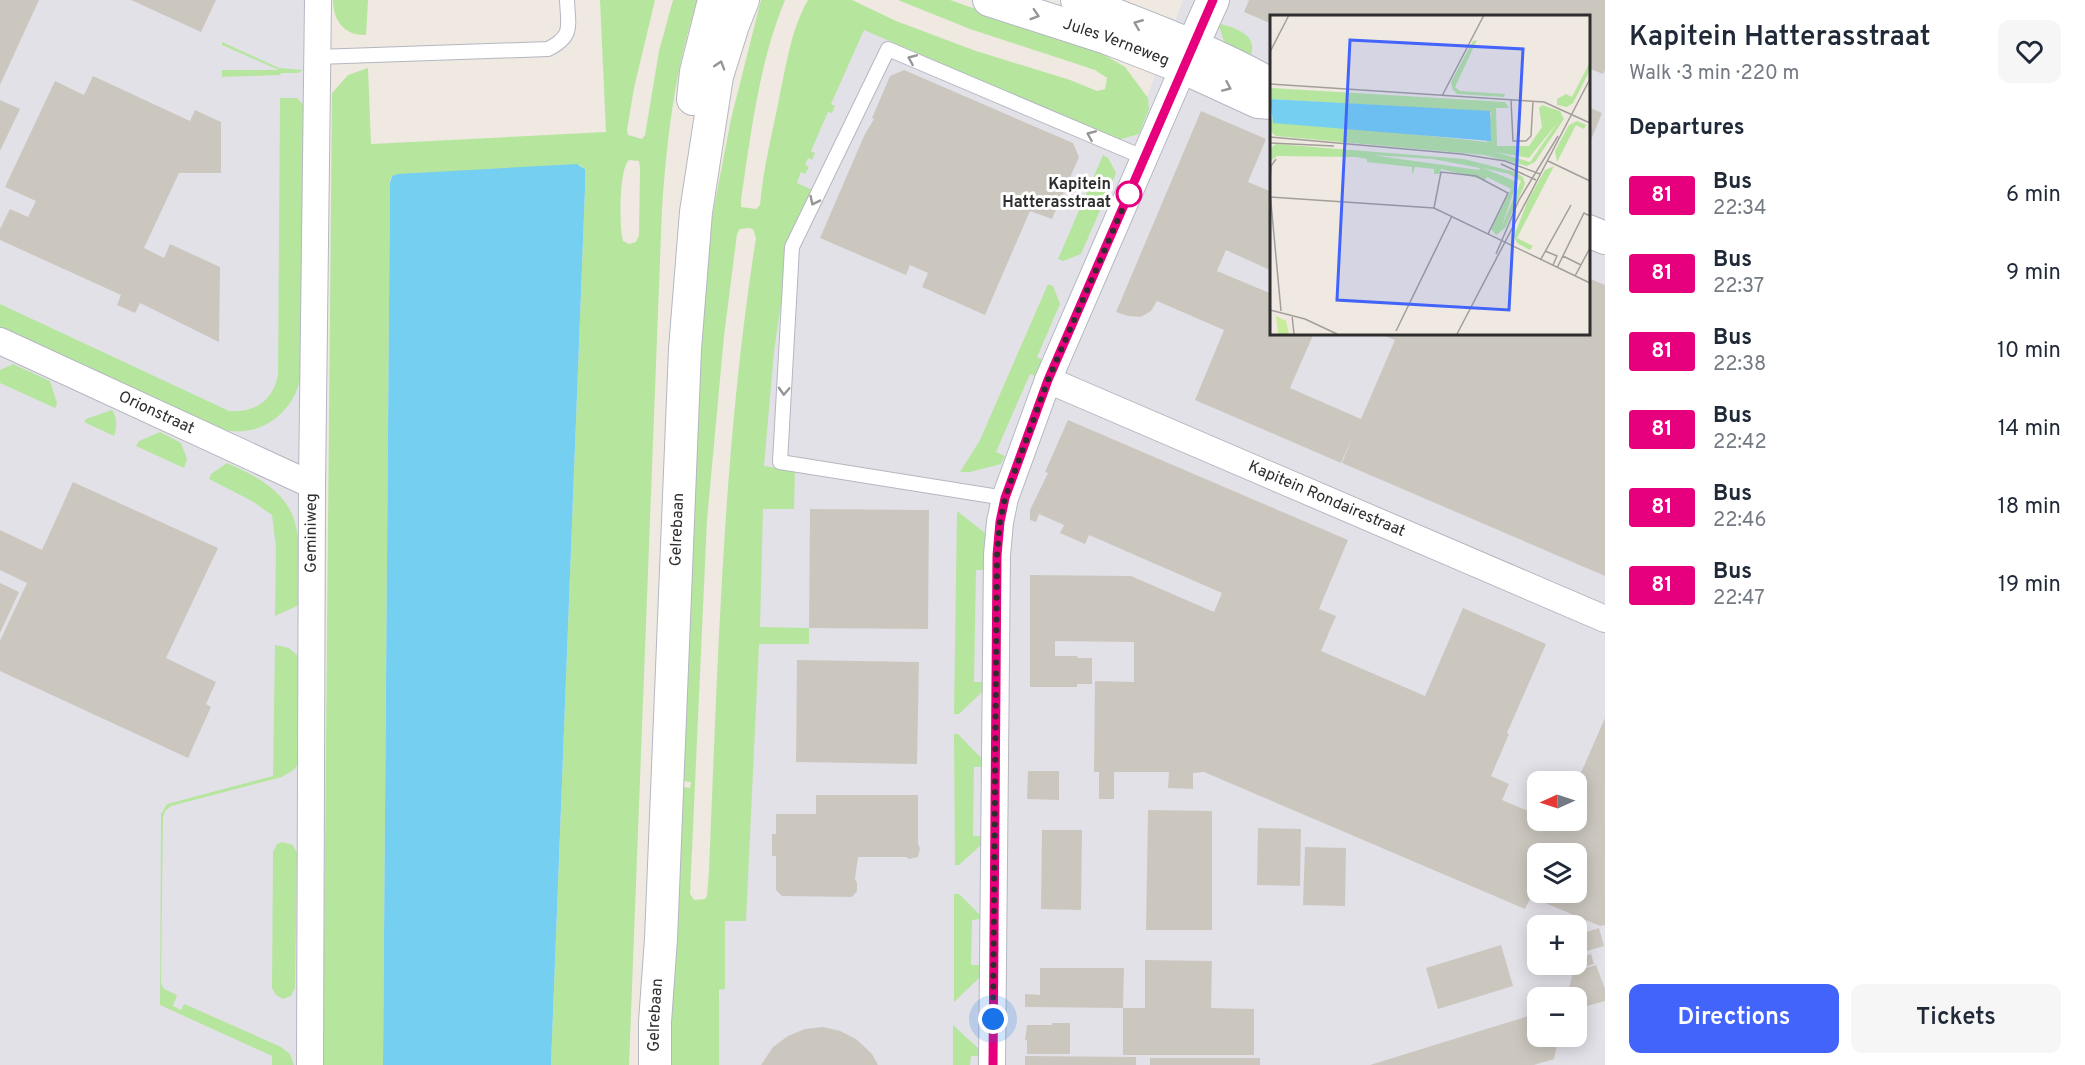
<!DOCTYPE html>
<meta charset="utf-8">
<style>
:root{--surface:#fff;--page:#f6f6f7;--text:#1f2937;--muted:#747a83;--accent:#4264fb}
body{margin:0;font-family:Overpass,sans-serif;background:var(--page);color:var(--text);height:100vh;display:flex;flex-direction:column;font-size:22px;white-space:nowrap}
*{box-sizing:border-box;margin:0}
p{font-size:20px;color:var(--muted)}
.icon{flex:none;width:33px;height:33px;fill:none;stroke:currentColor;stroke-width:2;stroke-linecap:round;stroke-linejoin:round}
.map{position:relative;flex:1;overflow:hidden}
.sheet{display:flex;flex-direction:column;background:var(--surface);width:480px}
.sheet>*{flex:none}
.badge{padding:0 12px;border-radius:4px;font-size:21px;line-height:39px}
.needle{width:39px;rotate:267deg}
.fabs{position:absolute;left:1527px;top:771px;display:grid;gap:12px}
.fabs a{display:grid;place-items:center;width:60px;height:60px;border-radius:12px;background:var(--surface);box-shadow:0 3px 15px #0003;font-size:30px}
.you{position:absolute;width:30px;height:30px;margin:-15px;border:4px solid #fff;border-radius:50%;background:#1a73e8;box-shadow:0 0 0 9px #1a73e833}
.map>.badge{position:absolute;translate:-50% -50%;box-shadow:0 0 0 3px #fff}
h2{padding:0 24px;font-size:22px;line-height:54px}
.round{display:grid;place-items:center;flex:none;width:63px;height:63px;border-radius:12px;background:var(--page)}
.head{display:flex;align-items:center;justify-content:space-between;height:102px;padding:0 24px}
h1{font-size:28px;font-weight:600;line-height:45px}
.cta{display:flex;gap:12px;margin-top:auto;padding:12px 24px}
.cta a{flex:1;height:69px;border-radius:12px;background:var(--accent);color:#fff;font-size:24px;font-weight:600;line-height:69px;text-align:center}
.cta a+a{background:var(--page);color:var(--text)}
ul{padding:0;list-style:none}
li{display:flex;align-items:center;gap:18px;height:78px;padding:0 24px}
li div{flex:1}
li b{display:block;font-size:22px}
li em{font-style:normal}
li .badge{min-width:66px;font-weight:700;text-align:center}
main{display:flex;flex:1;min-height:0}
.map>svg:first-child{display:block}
</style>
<main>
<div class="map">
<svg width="1605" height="1065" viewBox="0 0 1605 1065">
<rect width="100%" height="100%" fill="#efe9e1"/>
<g fill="#e3e1e8" fill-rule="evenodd">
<path d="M0 0H330L322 1065H0Z"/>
<path d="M1183 0H1605V1065H714L758 464 792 186 860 25 1143 108ZM1272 16H1588V333H1272ZM1538 782H1576V820H1538ZM1538 854H1576V892H1538ZM1538 926H1576V964H1538ZM1538 998H1576V1036H1538Z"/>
</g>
<g fill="#b6e59e" fill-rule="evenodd">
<path d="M333 0H368L366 35C344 36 333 20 333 0Z"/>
<path d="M600 0H655L634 88 627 130 628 135 642 139 645 135 659 51 673 0H698C675 66 667 139 662 208L629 1065H551L585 189V169L580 165 392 176 390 179 383 1065H323L332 93 348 75 368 68 371 144 606 132ZM629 160 639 161 640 168 639 235 636 242 629 244 623 241C619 227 619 168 629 160Z"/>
<path d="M761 0H785C759 63 751 133 741 200V207L756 209 760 205C763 170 772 134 779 99 786 67 791 29 808 0H852L896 21 976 51 1070 80 1097 91 1105 89 1107 78 1095 70 970 29 898 0H950L1103 54 1125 67 1148 98 1149 109 1139 134 1118 140 864 30 831 104 835 106 832 113 828 112 811 151 815 153 812 160 808 158 805 165 809 167 805 174 801 172 797 183 817 192 787 263 774 352 764 466 795 471 794 509H763L760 627 809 628V644H759L746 921H725V989L719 990V1065H663L666 952 679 886 683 787 690 788 691 782 682 781 679 606 711 223 731 119ZM748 228 753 229 756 238C723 447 718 659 709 871L707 896 705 899 694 900 690 894 707 520 724 336 737 234 740 229Z"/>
<path d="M1221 24C1239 29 1259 36 1250 58L1225 44 1219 26Z"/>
<path d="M222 42 279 68 303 70 298 73H281L280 75 222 77V70H279L222 45Z"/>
<path d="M280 98H297L303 104 301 374C296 411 262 438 224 430L0 328V304L229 411C254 413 273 401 278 375Z"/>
<path d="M1103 155 1108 158 1116 173 1106 197 1114 201 1110 210 1102 206 1081 254 1063 261 1058 259Z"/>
<path d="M1048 284 1053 286 1060 304 1037 357 1045 361 1038 377 1030 374 996 452 1005 456 1001 464 970 472H960L980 440Z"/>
<path d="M13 364 50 381 57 403 55 408 0 383V370Z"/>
<path d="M112 410C117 415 117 429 114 436L84 422 86 419Z"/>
<path d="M160 432 181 443 187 459 184 468 136 446 139 441Z"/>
<path d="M227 463C308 498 299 526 299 605L275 616 276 548 272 515 252 501 209 479 211 474Z"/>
<path d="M957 511 985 533V570H976L974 682H984V690L959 714H954Z"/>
<path d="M275 645 289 648 299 657 297 765 295 769 282 777 171 806 165 811 163 818 161 983 164 989 177 995 173 1006 181 1010 184 1004 189 1006 281 1047 290 1054 294 1065H272V1056L160 1005 161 814 167 804 273 776Z"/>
<path d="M954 734H958L983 760V767H974L973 836H982V844L959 865H955Z"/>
<path d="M282 842 293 845 297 853 295 988 291 996 283 999 276 995 272 988 273 852 277 844Z"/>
<path d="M954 894H959L981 916V919L972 920 971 965H981L980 977 954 1002Z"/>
<path d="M953 1025 980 1050V1056H971L970 1065H953Z"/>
</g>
<path fill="#75cff0" d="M577 164 585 169V189L551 1065H383L390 182 392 176 398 174Z"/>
<g fill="#cbc7bf" fill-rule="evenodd">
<path d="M0 0H39L0 85Z"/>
<path d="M131 0H216L201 32Z"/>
<path d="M1249 0H1605V70L1603 74 1588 68V16H1272V24L1244 12Z"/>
<path d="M904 70 1073 143 1079 157 1052 219 1030 211 985 315 922 287 928 273 910 265 906 275 820 238 864 136 874 119 872 118 890 76Z"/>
<path d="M93 76 190 121 195 110 221 122V173H179L144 248 164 258 170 244 220 267 219 342 140 303 135 313 117 305 121 295 0 240V229L10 209 28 217 36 201 5 187 55 81 84 95Z"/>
<path d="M0 100 20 109 0 151Z"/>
<path d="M1588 107 1602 113 1591 140 1588 139Z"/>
<path d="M1201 111 1266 139 1248 182 1272 192V271L1226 250 1217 271 1272 294V333H1314L1290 388 1361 419 1395 340 1377 333H1588V278L1605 285V576L1342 463 1352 438 1341 463 1195 400 1224 330 1157 301 1151 311 1141 317 1128 316 1116 312Z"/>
<path d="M1068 420 1348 540 1319 609 1336 616 1321 651 1425 696 1463 608 1546 644 1507 733 1509 734 1491 776 1509 784 1502 800 1538 815V820H1550L1559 825 1561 820H1576V784L1605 718V925L1600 926 1531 897 1525 909 1204 772 1193 773V789L1168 788 1169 772H1114V799H1099V772H1094L1095 681 1134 682V642L1055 641V656H1078L1077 658H1092V684H1077V687H1030V575L1131 576 1214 612 1222 593 1089 535 1085 544 1060 533 1064 525 1039 514 1036 522 1030 520V510L1048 473 1045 472ZM1538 854H1576V892H1538Z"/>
<path d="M73 482 218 548 166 658 216 682 206 704 211 707 188 758 0 671V641L27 583 0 570V530L42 550Z"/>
<path d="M810 509 929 510 928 629 809 628Z"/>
<path d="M0 583 19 592 0 633Z"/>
<path d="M797 660 919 662 917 764 796 762Z"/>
<path d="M1028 771H1059V800L1027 799Z"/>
<path d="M816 795H918V844L920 848 918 857 909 859 906 857H858L855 879 857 883V891L852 897 782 896 776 890V856H772V834H776V814H816Z"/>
<path d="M1148 810 1212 811V930H1146Z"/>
<path d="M1258 828 1301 829 1300 886 1257 885Z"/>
<path d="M1042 830H1082L1081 910 1041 909Z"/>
<path d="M1305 847 1346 848 1345 906 1303 905Z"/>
<path d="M1599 928 1604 946 1576 954 1581 934Z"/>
<path d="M1501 945 1513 986 1438 1009 1426 968Z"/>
<path d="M1591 954 1594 964 1584 967 1581 957Z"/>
<path d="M1145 960 1212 961 1211 1008 1254 1009V1055H1123V1008H1145Z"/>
<path d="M1596 965 1605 989V1001L1576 1009V998H1567L1573 972Z"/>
<path d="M1040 968H1124L1123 1008 1025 1007V994L1040 995Z"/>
<path d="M1538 1013V1036H1559L1554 1059 1534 1065H1370Z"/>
<path d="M1052 1023H1070V1054H1027V1040H1025L1027 1025H1052Z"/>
<path d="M823 1027 840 1031 856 1039 872 1054 878 1065H761L773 1047 788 1036 805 1029Z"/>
<path d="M1025 1056 1136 1057V1065H1025Z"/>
<rect x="1150" y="1058" width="110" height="7"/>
</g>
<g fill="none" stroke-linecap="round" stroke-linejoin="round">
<defs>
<g id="service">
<path d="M317 57 548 49C574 36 568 26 567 0"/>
<path d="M1005 498 780 462 792 247 888 49 1145 158"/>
</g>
<g id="minor">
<path id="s1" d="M0 341 312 485"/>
<path id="s2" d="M1048 380 1605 619"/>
<path id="s3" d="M310 1065 312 485 318 0"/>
<path d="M992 1065 997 555 1000 522 1005 498 1048 380 1191 50"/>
</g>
<g id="tertiary">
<path id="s4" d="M989 0 1107 38 1184 68 1258 102 1272 103"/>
<path d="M1077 0C1143 26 1211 50 1272 85"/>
<path d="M1192 47 1213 0"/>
<path d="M693 99 696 72 714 0"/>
<path d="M1588 231 1605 238"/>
<path id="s5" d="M655 1065V1022L661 939 685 349 696 212 717 76 733 25 743 0"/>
</g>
</defs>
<use href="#service" stroke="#b4b7c1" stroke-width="16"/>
<use href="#minor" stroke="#b4b7c1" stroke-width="28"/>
<use href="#tertiary" stroke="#b4b7c1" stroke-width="34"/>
<use href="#service" stroke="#fff" stroke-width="14"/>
<use href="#minor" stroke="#fff" stroke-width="26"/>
<use href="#tertiary" stroke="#fff" stroke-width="32"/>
</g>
<defs><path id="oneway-chevron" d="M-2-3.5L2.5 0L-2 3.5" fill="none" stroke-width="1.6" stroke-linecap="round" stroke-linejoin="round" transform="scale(1.5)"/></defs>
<g stroke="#969696">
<use href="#oneway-chevron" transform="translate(1035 15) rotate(18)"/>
<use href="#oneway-chevron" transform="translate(1138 24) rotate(-158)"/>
<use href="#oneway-chevron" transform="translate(912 59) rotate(-157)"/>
<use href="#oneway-chevron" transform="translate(720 65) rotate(-73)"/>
<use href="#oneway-chevron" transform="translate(1227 87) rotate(24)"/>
<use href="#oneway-chevron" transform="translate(1091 135) rotate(-157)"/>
<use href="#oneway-chevron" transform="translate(814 201) rotate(116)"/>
<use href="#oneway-chevron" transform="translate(784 391) rotate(93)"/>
</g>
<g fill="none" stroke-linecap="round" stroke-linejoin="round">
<defs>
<path id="line" d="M993 1065 997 555 1000 522 1005 498 1048 380 1213 0"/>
</defs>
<use href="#line" stroke="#fff" stroke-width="14"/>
<use href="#line" stroke="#e6007e" stroke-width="9"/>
<path stroke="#2e2e2e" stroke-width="6" stroke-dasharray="0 10.8" d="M993 1019 997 555 1000 522 1005 498 1048 380 1129 194"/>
</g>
<circle fill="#fff" stroke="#e6007e" stroke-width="3" cx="1129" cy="194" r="12"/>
<g text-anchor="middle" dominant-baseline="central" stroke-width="6" stroke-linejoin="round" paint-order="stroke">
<g font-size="16" fill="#2e2e2e" stroke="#fff">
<text stroke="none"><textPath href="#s4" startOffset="134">Jules Verneweg</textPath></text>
<text stroke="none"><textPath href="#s1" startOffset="172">Orionstraat</textPath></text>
<text stroke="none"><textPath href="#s2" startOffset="303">Kapitein Rondairestraat</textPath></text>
<text stroke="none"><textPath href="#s5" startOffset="536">Gelrebaan</textPath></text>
<text stroke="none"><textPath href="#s3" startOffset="532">Geminiweg</textPath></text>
<text stroke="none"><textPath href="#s5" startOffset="50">Gelrebaan</textPath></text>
</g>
<g font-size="16" font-weight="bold" fill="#2e2e2e" stroke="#fff" text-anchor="end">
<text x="1111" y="185">Kapitein<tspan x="1111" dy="18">Hatterasstraat</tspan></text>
</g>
</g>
<g transform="translate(1270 15)">
<rect width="320" height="320" fill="#efe9e1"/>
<path d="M207 25 185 72 190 76 235 79 234 82 187 79 183 75 181 67 203 26ZM319 49V57L303 88 297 92 287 90V84L296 79 302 82ZM1 73 235 87 239 93H226L227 131H259L272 112 269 93 272 90 290 96 294 104 265 147 257 151 214 140 6 121 0 116V104L217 127 221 97 0 84ZM288 107 260 147 225 137 259 143ZM307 106 316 110 314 114 306 110 287 147 285 136 299 110ZM6 129 194 144 245 157 253 162 255 169 235 213 226 220 221 214 241 174 217 162 215 165 171 154 170 159H164V154L145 152 142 160V152L97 147V144L86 142 7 141 0 146V134ZM101 140 163 144 210 153 209 155ZM213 153 239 159 251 166 231 213 247 167ZM284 151 247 223 263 231 260 235 247 228 244 221 258 185 275 155Z" fill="#b6e59e" fill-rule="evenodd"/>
<path d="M6 301 16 306 19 319H8Z" fill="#c9ec9a"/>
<path d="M0 84 220 96 221 126 3 108Z" fill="#75cff0"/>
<path fill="none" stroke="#a29e99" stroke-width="1.5" d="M0 37 19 0M0 69 274 87 320 108M172 81 214 0M241 85 243 126H256L261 121 263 86M0 122 191 139 235 146 270 159M0 128 64 131M278 146 320 166M231 149 266 165M0 168 1 151 6 144M0 177 11 296M0 182 164 193 320 268M164 193 171 157 206 161 238 178 218 219M275 236 287 241 283 250M226 239 249 185 288 121M293 241 311 250M271 244 301 190M287 253 314 198 320 201M305 261 320 233M0 295 35 304 67 319M22 300 24 319M126 316 182 201M187 319 320 64"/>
<path fill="#4264fb" fill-opacity="0.15" stroke="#4264fb" stroke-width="3" d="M80 25 253 34 239 295 67 285Z"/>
<rect width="320" height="320" fill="none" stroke="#2e2e2e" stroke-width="3"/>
</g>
</svg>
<div class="fabs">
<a><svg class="needle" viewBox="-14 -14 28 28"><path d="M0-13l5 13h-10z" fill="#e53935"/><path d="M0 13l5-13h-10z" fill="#747a83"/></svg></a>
<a><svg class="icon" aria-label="layers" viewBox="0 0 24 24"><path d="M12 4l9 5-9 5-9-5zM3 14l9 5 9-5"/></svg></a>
<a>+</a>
<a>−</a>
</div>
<div class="you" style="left:993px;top:1019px"></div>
</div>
<section class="sheet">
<div class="head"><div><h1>Kapitein Hatterasstraat</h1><p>Walk · 3 min · 220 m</p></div><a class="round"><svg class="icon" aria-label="heart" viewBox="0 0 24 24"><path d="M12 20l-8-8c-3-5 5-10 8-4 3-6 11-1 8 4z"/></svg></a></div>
<h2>Departures</h2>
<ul>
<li><span class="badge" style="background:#e6007e;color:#fff">81</span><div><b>Bus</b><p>22:34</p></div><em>6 min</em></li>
<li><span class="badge" style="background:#e6007e;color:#fff">81</span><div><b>Bus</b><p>22:37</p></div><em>9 min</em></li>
<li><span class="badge" style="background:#e6007e;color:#fff">81</span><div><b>Bus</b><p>22:38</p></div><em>10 min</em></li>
<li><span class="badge" style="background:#e6007e;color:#fff">81</span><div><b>Bus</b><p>22:42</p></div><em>14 min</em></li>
<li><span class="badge" style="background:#e6007e;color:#fff">81</span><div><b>Bus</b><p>22:46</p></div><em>18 min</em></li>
<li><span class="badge" style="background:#e6007e;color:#fff">81</span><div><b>Bus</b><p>22:47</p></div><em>19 min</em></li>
</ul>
<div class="cta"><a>Directions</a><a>Tickets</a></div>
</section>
</main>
